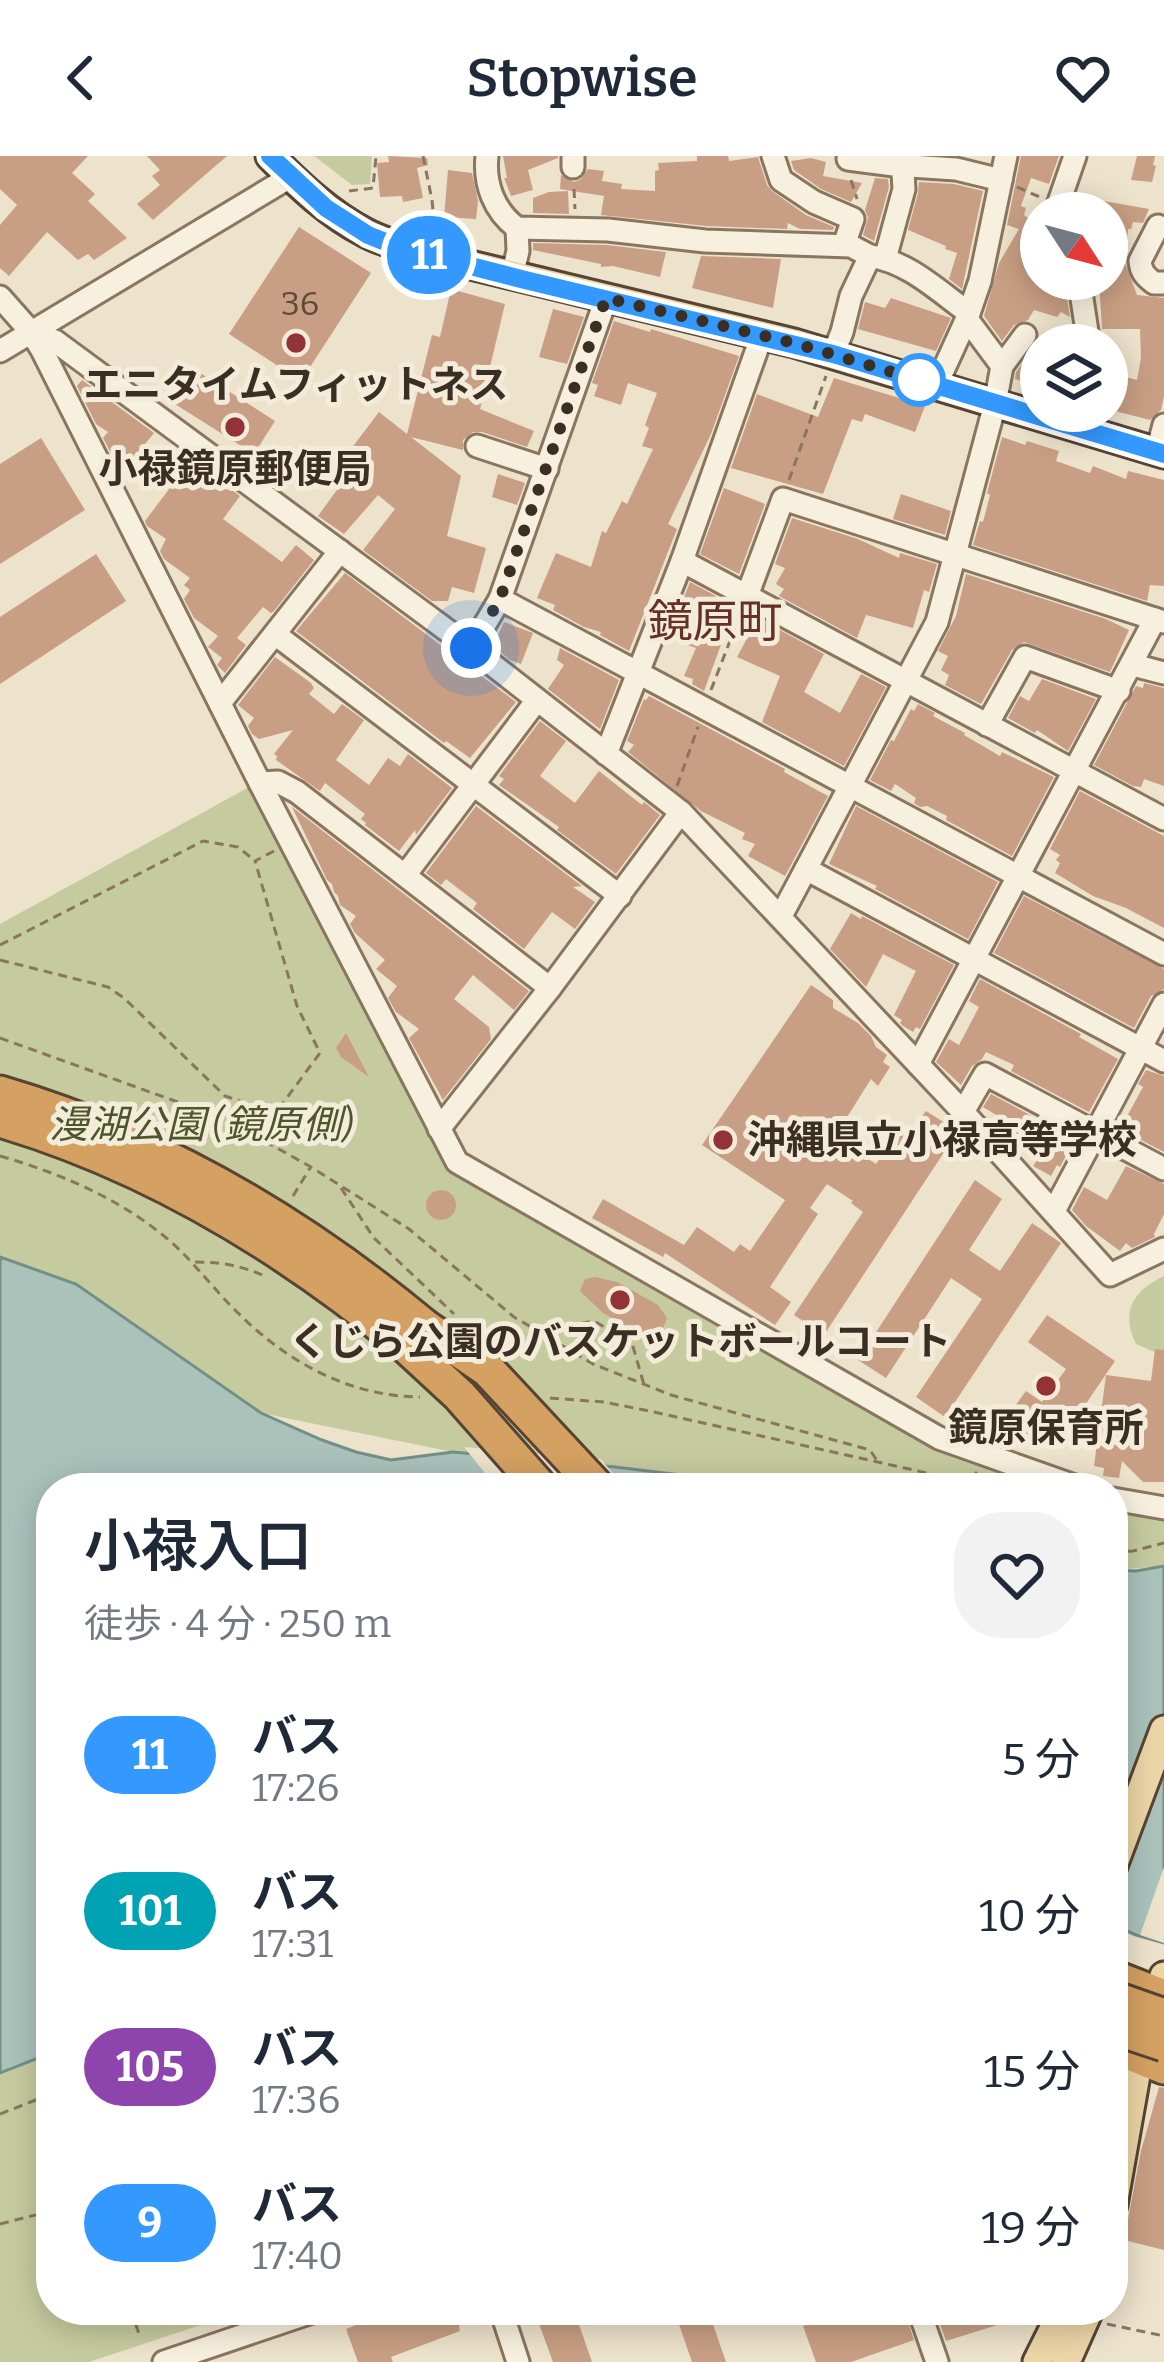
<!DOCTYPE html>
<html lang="ja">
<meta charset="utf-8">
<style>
:root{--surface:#fff;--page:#f2f2f3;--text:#1f2937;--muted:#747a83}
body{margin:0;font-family:Bitter,"Noto Sans JP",serif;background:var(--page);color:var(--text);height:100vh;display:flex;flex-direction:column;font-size:45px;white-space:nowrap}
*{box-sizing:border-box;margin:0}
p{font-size:39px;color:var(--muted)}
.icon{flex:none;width:66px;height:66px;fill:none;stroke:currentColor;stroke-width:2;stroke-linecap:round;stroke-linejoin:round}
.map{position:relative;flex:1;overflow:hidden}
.panel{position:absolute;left:36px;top:1317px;width:1092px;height:852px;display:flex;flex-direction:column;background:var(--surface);border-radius:48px;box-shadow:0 6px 30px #0003}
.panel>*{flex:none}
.badge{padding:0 24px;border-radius:39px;font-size:42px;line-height:78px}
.needle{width:78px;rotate:126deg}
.tools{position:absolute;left:1020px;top:36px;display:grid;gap:24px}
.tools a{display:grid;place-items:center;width:108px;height:108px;border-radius:50%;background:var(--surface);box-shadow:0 6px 30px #0003;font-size:60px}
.you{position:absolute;width:60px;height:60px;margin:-30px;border:9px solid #fff;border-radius:50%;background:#1a73e8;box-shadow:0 0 0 18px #1a73e833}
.map>.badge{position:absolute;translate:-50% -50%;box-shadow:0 0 0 6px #fff}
.round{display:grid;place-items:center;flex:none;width:126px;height:126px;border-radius:48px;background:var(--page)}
.head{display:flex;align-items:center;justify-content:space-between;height:204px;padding:0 48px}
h1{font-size:57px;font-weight:600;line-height:90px}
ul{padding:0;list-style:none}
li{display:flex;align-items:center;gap:36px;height:156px;padding:0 48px}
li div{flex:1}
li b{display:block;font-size:45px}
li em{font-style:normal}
li .badge{min-width:132px;font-weight:700;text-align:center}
header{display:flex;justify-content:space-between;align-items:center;height:156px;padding:0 48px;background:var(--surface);font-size:54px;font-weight:600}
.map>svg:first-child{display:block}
</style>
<header><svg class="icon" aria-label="back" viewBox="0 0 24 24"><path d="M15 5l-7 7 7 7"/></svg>Stopwise<svg class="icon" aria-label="heart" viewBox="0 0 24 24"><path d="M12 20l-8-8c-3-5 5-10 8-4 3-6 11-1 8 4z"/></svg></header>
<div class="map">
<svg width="1164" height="2206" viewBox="0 0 1164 2206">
<rect width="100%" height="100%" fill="#ede2cb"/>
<g fill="#c6cb9f">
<path d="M314 0H372L370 28 352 29Z"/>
<path d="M251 630 447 1013 933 1289 1050 1332H788L615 1311 453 1296 261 1257 76 1128 0 1101V768Z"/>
<path d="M1164 1120V1200L1136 1188C1120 1155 1133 1135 1164 1120Z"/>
<path d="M1113 1354 1164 1362V1410L1113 1414Z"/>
<path d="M51 1897V2154H246L89 2206H0V1917Z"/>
</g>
<g fill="#abc2bb" stroke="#729088" stroke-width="3">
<path d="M0 1101 76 1128 261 1257 322 1284 356 1296 391 1304 453 1296 615 1311 788 1332H51V1897L0 1917Z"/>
<path d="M1164 1410V1787L1136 1779 1113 1769V1414L1136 1415Z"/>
</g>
<g fill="#ede2cb">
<path d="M464 1291 601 1303 625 1332H497Z"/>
<path d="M1164 1711V1787L1140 1779Z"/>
</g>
<g fill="#c89f84">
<path d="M0 0H88L72 17 95 38 88 45 127 82 94 104 88 98 78 104 47 76 9 120 0 112V69L17 49 0 33Z"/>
<path d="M147 0H227L153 64 137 48 160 29 152 20 160 14Z"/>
<path d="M388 0 427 2 428 9 417 12 423 42 403 46 402 40 380 41 377 7 389 6Z"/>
<path d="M503 0H558V2L528 14 533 34 511 40 504 22H507Z"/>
<path d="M697 0H728L729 5 758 1 767 29 772 35 806 59 834 71 833 74 800 73 788 67 787 73 706 70 601 59 604 40 560 33 561 19 574 26 581 23 588 13 604 15 602 25 622 28 621 33 655 35V15L659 14 658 7 697 5Z"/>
<path d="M1021 0H1059L1049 28 1031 22 1021 50 1026 52 1024 59 1041 71V123H1064L1070 161 1061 156 1057 161 1034 154 1028 164 1014 169 1002 185 984 160 999 107 1019 73 1007 69Z"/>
<path d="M1137 0H1155L1153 9 1156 10 1152 26 1131 24Z"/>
<path d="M811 2 826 6 823 20 862 27 851 46 821 33 794 14 791 5Z"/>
<path d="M448 14 472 17 478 45 476 63 444 61Z"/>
<path d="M875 22 888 23 889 31 874 85 863 79 868 62 865 54Z"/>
<path d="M919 26 954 28 983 35 962 133 949 123 957 97 945 93 946 90 908 74 918 37Z"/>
<path d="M568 35 569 58 533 57V42L549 36Z"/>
<path d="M1081 41 1149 53 1143 67 1133 66 1131 73H1128L1125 107 1137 139 1164 142V240L1161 254 1150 264 1107 253V216L1137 224 1141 202 1140 173H1102L1099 123H1107V57H1078Z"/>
<path d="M299 71 371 117 301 225 229 178Z"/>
<path d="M533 87 607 89 666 96 660 121 613 110 601 111V108L533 94Z"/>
<path d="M701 100 781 103 773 152 692 132Z"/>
<path d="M451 133 505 148 480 253 534 275 527 291 482 276H473L463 284V294L411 281 461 320 447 380 486 392 474 437 452 431 448 445H432L363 394 395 353 378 339 344 378 318 360 355 309 345 301 379 256 407 278 432 179 440 181Z"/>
<path d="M891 142 951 162 936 195 858 173 865 146 885 152Z"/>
<path d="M553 153 584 161 567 208 539 201Z"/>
<path d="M614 165 650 176 651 173 739 200 711 278 668 368 677 373 629 495 600 479 601 476 584 471 553 454 555 449 537 442 556 397 591 411 602 375 606 377 622 345 627 348 653 293 642 290 649 272 645 269 657 237 628 227 621 249 594 240 598 229 592 227Z"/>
<path d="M1034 192 1041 195V232L1015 223 1016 216Z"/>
<path d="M197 215 275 265 254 298 175 248Z"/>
<path d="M834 222 925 250 915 276 865 258 862 266 852 263 823 338 731 312 757 238 818 261Z"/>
<path d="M82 224 154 277 125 313 116 307 103 282 108 276 96 268 77 230Z"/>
<path d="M1002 281 1025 289 1027 285 1059 295 1056 305 1090 317 1093 310 1126 323 1128 315 1164 324V430L1150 429 1147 445 973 389 980 365 983 366 990 339 987 337Z"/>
<path d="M41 282 85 354 0 408V308Z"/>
<path d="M191 304 240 340 223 363 282 406 296 389 314 404 274 455 271 457 263 451 237 482 246 489 225 517 217 509 222 502 208 491 218 480 194 462 184 443 190 434 184 429 190 422 164 403 160 395 166 383 147 370 145 365Z"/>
<path d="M498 318 525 327 517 349 492 341Z"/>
<path d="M724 332 765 348 739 418 700 398Z"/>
<path d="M901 338 951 355 945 379 893 363Z"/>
<path d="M792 362 858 383 899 402 900 397 937 408 929 436 924 434 913 472 866 459 857 482 779 440 784 433 776 428 785 412 775 408Z"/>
<path d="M96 398 126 445 0 528V461Z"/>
<path d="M345 417 516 546 470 602 446 585 444 587 296 475Z"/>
<path d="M966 418 1106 463 1129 474 1110 516 1024 486 1012 494 981 548 945 529 949 519 941 514 948 500 938 495 956 460Z"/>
<path d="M690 426 716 440 698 475 722 486 704 535 692 528 693 523 684 520 696 492 668 482Z"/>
<path d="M758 462 824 498 804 536 840 557 861 518 886 531 844 610 762 566 780 520 737 501Z"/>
<path d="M504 466 533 477 521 508 510 504 493 490Z"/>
<path d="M560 492 619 524 600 573 548 533 564 509 557 504Z"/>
<path d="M275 501 311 527 314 532 309 538 334 558 342 548 364 564 336 604 369 629 388 602 400 610 408 598 452 632 416 679 415 674 399 695 365 669 366 667 361 663 365 658 325 627 320 635 276 604 277 600 274 598 293 574 259 583 252 578 248 570 254 562 238 549Z"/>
<path d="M1042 523 1096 543 1068 595 1037 574 1035 577 1008 562 1020 540 1029 545Z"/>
<path d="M1144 527 1164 532V630L1144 623 1141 631 1133 630 1094 609 1136 530 1143 532Z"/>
<path d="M649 540 785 613 784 616 828 640 785 720 748 700 755 688 742 683 745 677 701 655 628 596 634 589 627 585 644 543 646 544Z"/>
<path d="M918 548 935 557 933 560 965 577 964 579 1000 600 1002 596 1054 621 1012 700 946 664 947 660 927 650 920 651 914 647 916 642 895 628 891 635 870 624 891 584 894 585 911 553 914 555Z"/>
<path d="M540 565 566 585 540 620 575 647 599 615 642 649 644 646 660 659 616 718 557 674 559 671 499 629 504 623 499 620Z"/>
<path d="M1080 635 1164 680V772L1126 752 1093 740 1055 717 1060 707 1056 704 1060 699 1050 693Z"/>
<path d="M476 650 582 730 573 731 595 746 575 773 552 756 524 793 473 753 477 747 446 723 441 729 426 717Z"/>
<path d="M856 650 998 726 968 783 875 733 877 730 829 708Z"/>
<path d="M292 651 529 835 514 854 473 819 454 843 489 871 491 883 443 944 409 882 419 873 396 856 388 842 397 830 376 813 385 804 355 777 350 768 356 760 340 749 338 740 334 736 332 728 327 724Z"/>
<path d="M1024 740 1164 813V833L1151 840 1134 872 994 797Z"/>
<path d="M851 757 861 763 862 760 954 809 920 873 916 871 913 876 903 870 900 867 902 864 894 859 916 815 883 798 866 831 830 793Z"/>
<path d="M980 823 1081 878 1079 881 1118 903 1089 956 1011 915 1014 909 986 896 982 903 972 910 961 929 936 906 949 883 959 889 979 851 969 845Z"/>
<path d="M811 829 833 844V852L858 867 871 880 876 891 887 899 883 906 890 911 878 930 871 923 832 985 847 996 856 995 876 1008 892 985 887 982 895 970 908 979 926 955 958 975 824 1179 794 1159 863 1056 851 1047 853 1045 827 1028 810 1052 818 1058 770 1131 791 1146 775 1169 665 1097 663 1101 592 1062 603 1043 684 1089 697 1071 734 1096 740 1088 750 1095 785 1044 702 989Z"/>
<path d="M346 877 369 921 341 901 336 892Z"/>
<path d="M1146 914 1164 920V996L1124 975 1128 969 1124 966 1143 931 1138 928Z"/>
<path d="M991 938 1075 983 1060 1011 1057 1009 1051 1020 1033 1010 1040 1000 1000 975 993 967 998 960 983 951Z"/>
<path d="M1126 1010 1164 1028V1058L1154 1078 1155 1081 1132 1092 1126 1087 1120 1095 1086 1070 1072 1054 1084 1031 1107 1044Z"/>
<path d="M975 1024 1002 1043 969 1094 1000 1115 1032 1067 1061 1087 945 1261 916 1241 982 1143 951 1122 886 1222 858 1204Z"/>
<circle cx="441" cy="1049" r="15"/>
<path d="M595 1121 617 1126 658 1149 667 1162 661 1177 646 1181 603 1157 580 1135 585 1123Z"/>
<path d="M1047 1159 1115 1205 1066 1277 1062 1274 1050 1293 1041 1286 1039 1290 1003 1266 1026 1235 1042 1246 1066 1213 1028 1186Z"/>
<path d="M1155 1193 1164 1194V1326H1143L1122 1305 1119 1322 1103 1320 1104 1312 1094 1310 1106 1219 1151 1225Z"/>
<path d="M1159 1931 1164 1932V2094L1124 2084 1141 1995Z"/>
<path d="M394 2154H456L460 2175 391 2201 393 2206H358L346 2173Z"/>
<path d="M534 2154H574L592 2206H553Z"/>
<path d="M674 2154H708L726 2206H692Z"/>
<path d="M839 2154H904L914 2184 851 2206H816L803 2170 841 2159Z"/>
<path d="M935 2154H1031L1032 2158 946 2185Z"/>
</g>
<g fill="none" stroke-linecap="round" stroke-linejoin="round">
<defs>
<g id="minor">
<path d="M487 0C484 28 494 55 517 72L608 74 705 85 851 90 870 100"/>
<path d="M773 0 781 24 814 46 853 63 844 89"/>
<path d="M848 3 894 9 956 13 1001 24"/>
<path d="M573 11V0"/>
<path d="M1058 49 1075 0"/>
<path d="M1158 70 1140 105C1141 116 1145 120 1154 127H1164"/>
<path d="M885 103 904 33 902 0"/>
<path d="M512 120 518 95 517 72"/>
<path d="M1079 123 1088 182 1086 189"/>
<path d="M0 141 31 176 42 194 260 627 457 1006 939 1282 1080 1332"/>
<path d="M31 176 55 185 471 492 681 656 963 956 1110 1119 1164 1093"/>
<path d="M0 195 290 21"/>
<path d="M833 198 842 176 851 140 870 100C909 106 938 135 969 157"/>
<path d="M1002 210 1025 179"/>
<path d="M936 230 968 160 980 125 1006 0"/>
<path d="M477 290 547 313"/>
<path d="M1157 296 1164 269"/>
<path d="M682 405 1164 663"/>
<path d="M747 440 783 343 1164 466"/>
<path d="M500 443 1164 798"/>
<path d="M275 478 620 740"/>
<path d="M471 492 500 443 606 143"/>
<path d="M1133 509 1164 517"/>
<path d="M220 547 340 395"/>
<path d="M987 569 1025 501 1119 535"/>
<path d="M606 598 682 405 762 179"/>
<path d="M260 627 278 626 297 636 550 832"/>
<path d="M806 713 1164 905"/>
<path d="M406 718 537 544"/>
<path d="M781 760 937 466 995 248 1002 210 967 163"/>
<path d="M918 908 1155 463"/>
<path d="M963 956 985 918 1164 1013"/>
<path d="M439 973 550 832 681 656"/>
<path d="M1054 1055 1164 848"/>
<path d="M1113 1343 1164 1352"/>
<path d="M501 2154 518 2206"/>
<path d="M919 2154 937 2206"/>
<path d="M164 2206 318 2154"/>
</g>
<g id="major">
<path d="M270 0C299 29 329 58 366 77 385 87 408 93 429 99L794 187 1164 298"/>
<path d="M1113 1710 1164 1574"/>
<path d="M1113 2049 1139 1902 1164 1820"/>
<path d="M1037 2206 1063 2154"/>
<path d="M1066 2206 1089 2154"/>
</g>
<g id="highway">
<path d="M0 937C157 983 299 1066 424 1170"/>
<path d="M0 964C152 1009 285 1090 406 1190"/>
<path d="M1113 1821 1164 1841"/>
<path d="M1113 1890 1164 1911"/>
</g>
</defs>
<use href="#minor" stroke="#897560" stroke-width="27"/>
<use href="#major" stroke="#574433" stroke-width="33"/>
<use href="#highway" stroke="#574433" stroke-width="39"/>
<g stroke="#897560" stroke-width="3" stroke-dasharray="9 6" stroke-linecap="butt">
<path d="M423 0 432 44 435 75"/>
<path d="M851 24 857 43"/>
<path d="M1017 31 1042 42"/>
<path d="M574 33 575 53"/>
<path d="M349 35 373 32 376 0"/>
<path d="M1107 98 1122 99"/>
<path d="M789 324 826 220"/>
<path d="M711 534 740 459"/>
<path d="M677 630 698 571"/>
<path d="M274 695 255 705 297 850 320 897 277 955"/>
<path d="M0 789 203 685 238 691 254 704"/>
<path d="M0 804 108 831 124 842 225 940 276 957 252 978"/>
<path d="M0 882 225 963 311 1011 409 1073 514 1161 593 1208 671 1239 870 1294 878 1306"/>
<path d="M0 1000C59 1017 116 1041 164 1080 191 1102 210 1129 234 1153 285 1205 347 1240 420 1241"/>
<path d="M341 1032 374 1082 454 1158"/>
<path d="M293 1040 310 1012"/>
<path d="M195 1106C222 1106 243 1110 267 1121"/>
<path d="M537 1176 594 1165 632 1187 644 1229"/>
<path d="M550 1242 604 1246 654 1256 967 1326 977 1316"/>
<path d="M969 1327 984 1332"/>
<path d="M1113 1396 1133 1395 1164 1387"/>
<path d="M0 1958 51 1938"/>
<path d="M0 2068 51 2055"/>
<path d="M131 2154 139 2178"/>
<path d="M1107 2168 1164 2180"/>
</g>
<use href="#minor" stroke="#f8f0de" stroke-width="21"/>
<use href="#major" stroke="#ecd5a7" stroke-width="27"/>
<use href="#highway" stroke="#d5a163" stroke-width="33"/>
<defs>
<g id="highway-bridge">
<path d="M424 1170 488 1214 598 1332"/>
<path d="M406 1190 460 1240 541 1332"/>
<path d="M1113 1842 1164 1860"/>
<path d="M1113 1871 1164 1888"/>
</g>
</defs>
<use href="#highway-bridge" stroke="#574433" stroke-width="39" stroke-linecap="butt"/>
<use href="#highway-bridge" stroke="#d5a163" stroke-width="33"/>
</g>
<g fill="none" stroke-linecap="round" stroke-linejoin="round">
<defs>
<path id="line" d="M270 0 326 52 368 79 383 85 428 99 521 123 833 198 1164 298"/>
</defs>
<use href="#line" stroke="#fff" stroke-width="27"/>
<use href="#line" stroke="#39f" stroke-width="18"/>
<path stroke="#3b2e22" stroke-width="12" stroke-dasharray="0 21.6" d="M471 492 500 443 606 142 794 187 919 224"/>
</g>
<g fill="#943336" stroke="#f4ecda" stroke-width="4.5">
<circle cx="296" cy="187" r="12"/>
<circle cx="235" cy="271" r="12"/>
<circle cx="723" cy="984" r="12"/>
<circle cx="620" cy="1144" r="12"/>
<circle cx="1046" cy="1230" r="12"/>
</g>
<circle fill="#fff" stroke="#39f" stroke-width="6" cx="919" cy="224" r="24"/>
<g text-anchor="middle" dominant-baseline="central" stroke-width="10" stroke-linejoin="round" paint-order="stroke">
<g font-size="33" fill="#5e4a3a">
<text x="300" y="148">36</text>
</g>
<g font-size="39" font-weight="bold" fill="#3b2e22" stroke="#f4ecda">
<text x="296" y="229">エニタイムフィットネス</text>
<text x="235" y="313">小禄鏡原郵便局</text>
<text x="747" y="984" text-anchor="start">沖縄県立小禄高等学校</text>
<text x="620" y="1186">くじら公園のバスケットボールコート</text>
<text x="1046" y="1272">鏡原保育所</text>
</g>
<g font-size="39" font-style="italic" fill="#4b562a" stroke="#f4ecda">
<text x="201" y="969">漫湖公園 (鏡原側)</text>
</g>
<g font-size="45" fill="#653124" stroke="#f4ecda">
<text x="715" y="466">鏡原町</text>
</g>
</g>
</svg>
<div class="tools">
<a><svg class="needle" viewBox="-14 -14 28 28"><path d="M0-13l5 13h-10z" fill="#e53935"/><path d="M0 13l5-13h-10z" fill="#747a83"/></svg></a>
<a><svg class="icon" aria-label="layers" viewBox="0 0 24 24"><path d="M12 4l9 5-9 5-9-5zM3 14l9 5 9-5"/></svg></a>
</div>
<div class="you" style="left:471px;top:492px"></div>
<b class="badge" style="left:429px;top:99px;background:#39f;color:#fff">11</b>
<section class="panel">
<div class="head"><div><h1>小禄入口</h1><p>徒歩 · 4 分 · 250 m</p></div><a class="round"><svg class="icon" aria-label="heart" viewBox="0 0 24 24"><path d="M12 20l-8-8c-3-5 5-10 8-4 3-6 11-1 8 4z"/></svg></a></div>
<ul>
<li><span class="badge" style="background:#39f;color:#fff">11</span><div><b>バス</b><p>17:26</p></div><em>5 分</em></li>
<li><span class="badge" style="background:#00a3b4;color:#fff">101</span><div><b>バス</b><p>17:31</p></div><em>10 分</em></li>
<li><span class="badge" style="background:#8e44ad;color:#fff">105</span><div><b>バス</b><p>17:36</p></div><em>15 分</em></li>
<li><span class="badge" style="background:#39f;color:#fff">9</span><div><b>バス</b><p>17:40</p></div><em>19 分</em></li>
</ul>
</section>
</div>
